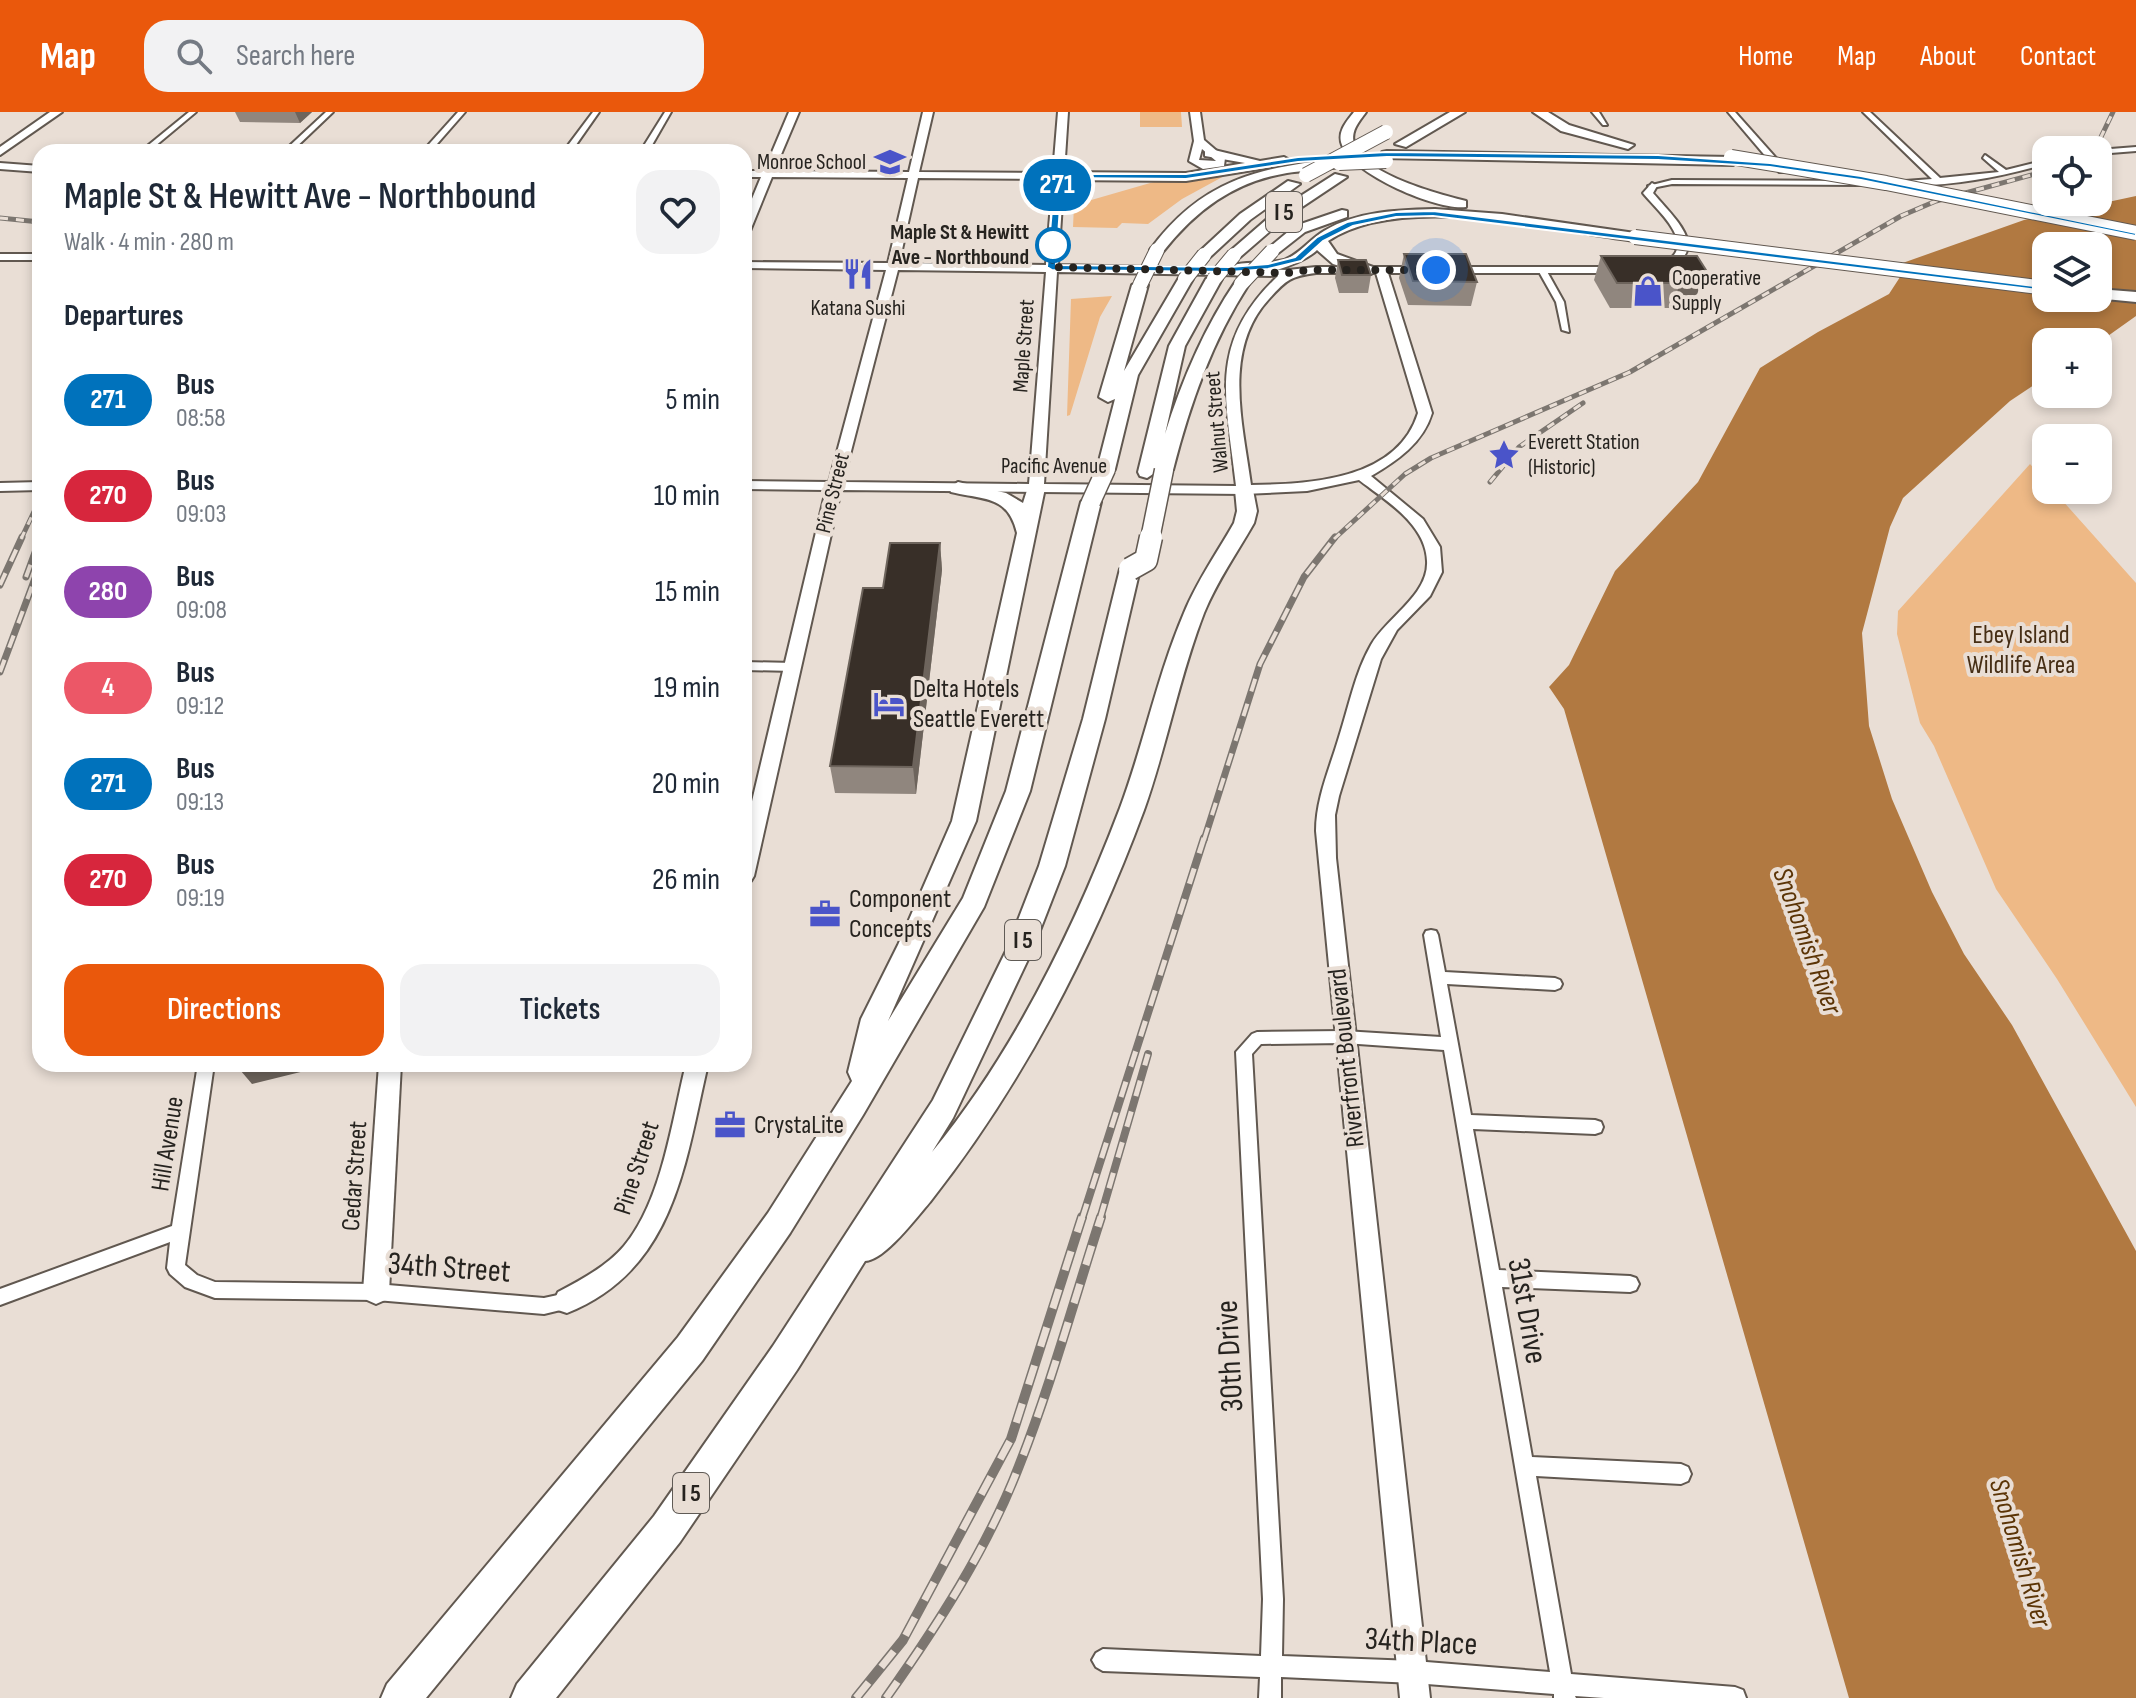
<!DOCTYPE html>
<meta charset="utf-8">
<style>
:root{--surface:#fff;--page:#f2f2f3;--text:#1f2937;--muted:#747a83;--accent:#ea580c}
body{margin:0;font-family:"Sofia Sans Condensed",sans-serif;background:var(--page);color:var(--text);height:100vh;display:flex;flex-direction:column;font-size:30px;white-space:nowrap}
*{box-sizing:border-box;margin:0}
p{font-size:26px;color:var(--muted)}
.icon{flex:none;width:44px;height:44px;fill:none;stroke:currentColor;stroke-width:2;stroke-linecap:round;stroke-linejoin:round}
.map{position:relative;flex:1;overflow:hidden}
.sheet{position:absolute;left:32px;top:32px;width:720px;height:928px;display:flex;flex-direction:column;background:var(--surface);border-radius:24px;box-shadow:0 4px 12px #0003}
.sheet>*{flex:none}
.badge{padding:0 16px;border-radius:26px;font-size:28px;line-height:52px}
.tools{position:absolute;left:2032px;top:24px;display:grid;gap:16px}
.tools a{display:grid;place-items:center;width:80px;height:80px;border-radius:16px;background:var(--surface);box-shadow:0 4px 12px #0003;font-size:40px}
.you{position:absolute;width:40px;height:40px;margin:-20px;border:6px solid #fff;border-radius:50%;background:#1a73e8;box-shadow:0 0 0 12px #1a73e833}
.map>.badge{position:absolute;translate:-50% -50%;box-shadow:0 0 0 4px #fff}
h2{padding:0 32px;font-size:30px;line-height:72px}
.round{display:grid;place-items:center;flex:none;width:84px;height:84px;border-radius:24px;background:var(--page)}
.head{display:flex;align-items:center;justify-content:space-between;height:136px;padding:0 32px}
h1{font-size:38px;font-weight:600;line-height:60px}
.primary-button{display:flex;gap:16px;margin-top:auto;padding:16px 32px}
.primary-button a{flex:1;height:92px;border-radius:24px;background:var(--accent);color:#fff;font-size:32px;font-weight:600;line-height:92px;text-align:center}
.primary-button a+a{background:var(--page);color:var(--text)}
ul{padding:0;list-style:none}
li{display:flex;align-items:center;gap:24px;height:96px;padding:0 32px}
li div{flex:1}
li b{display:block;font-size:30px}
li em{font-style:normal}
li .badge{min-width:88px;font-weight:700;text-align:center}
header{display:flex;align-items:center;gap:48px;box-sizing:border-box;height:112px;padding:0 40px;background:var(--accent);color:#fff}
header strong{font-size:38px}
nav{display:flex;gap:44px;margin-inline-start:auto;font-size:28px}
.search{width:560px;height:72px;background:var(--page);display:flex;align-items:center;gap:20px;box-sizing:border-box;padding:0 28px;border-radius:24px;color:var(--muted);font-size:30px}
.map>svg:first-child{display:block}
</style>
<header>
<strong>Map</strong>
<div class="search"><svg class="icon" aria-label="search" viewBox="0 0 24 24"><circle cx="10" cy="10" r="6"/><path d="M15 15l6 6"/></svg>Search here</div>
<nav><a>Home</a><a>Map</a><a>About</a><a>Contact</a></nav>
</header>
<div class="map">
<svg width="2136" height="1586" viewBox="0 0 2136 1586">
<rect width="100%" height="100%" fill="#e9ded5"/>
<g fill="#eeb986">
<path d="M1140 0H1181L1182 15H1140Z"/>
<path d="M1226 63 1182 87 1148 112 1122 111 1117 116 1073 115 1074 93 1164 67Z"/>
<path d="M1112 184 1100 205 1070 303 1067 304 1071 187Z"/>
<path d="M2030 352 2046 370V378H2053L2136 471V995L2057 867 1996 777 1934 634 1920 611 1897 522 1898 499Z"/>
</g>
<path fill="#b17941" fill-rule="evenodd" d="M2136 84V204L2098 231 2046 230V265L2010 289 1903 386 1890 415 1862 521 1869 614 1892 687 1932 780 1964 842 2012 913 2136 1139V1586H1849L1564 597 1549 575 1569 553 1615 459 1698 370 1760 256 1818 220 1889 182 1902 162 1897 153 2024 108ZM2046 134H2098V186H2046Z"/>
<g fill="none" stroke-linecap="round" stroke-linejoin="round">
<defs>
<g id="street">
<path d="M189 0H196L148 40H140Z"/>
<path d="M326 0H333L291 40H283Z"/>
<path d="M458 0H465L430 40H422Z"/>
<path d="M593 0H599L571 40H563Z"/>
<path d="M665 0H671L648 40H640Z"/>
<path d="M1592 0H1599L1607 13H1603Z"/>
<path d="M1728 0H1735L1785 56V60H1779Z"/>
<path d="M1863 0H1870L1940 66 1999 60 1983 46 1985 43 2006 58 2046 48V52C1999 65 1951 75 1902 73L1901 71 1905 69 1932 67Z"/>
<path d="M2136 35V39L2098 42V38Z"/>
<path d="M1672 68 1860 69 1864 71 1860 73 1672 72 1652 76 1648 74Z"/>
<path d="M1539 156H1545L1564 190 1569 220 1562 218 1556 190 1538 158Z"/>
<path d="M744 550 794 551 800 555 794 559 744 558Z"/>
<path d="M1431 818 1436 819 1438 823 1445 860 1555 866 1560 868 1562 872 1560 876 1555 878 1447 872 1471 1003 1595 1008 1601 1010 1603 1015 1601 1020 1595 1022 1473 1017 1499 1158 1630 1164 1636 1166 1639 1172 1636 1178 1630 1180 1502 1175 1532 1345 1681 1352 1688 1355 1691 1362 1688 1369 1681 1372 1536 1364 1571 1562 1735 1575 1743 1578 1746 1586H1604L1575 1584 1576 1586H1554V1582L1414 1571 1281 1565V1586H1259L1260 1565 1103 1559 1096 1555 1092 1548 1096 1541 1103 1537 1261 1544 1263 1487 1236 940 1252 922 1257 920 1344 919 1441 925 1424 823 1426 819ZM1344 931 1444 938 1550 1560 1414 1549 1282 1544 1283 1487 1252 942 1261 932Z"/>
<path d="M198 952H214L185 1153 197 1163 215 1170 376 1172 544 1186 567 1181 573 1183 576 1189 573 1195 544 1202 376 1188 215 1186 185 1175 170 1162 167 1156 170 1130 0 1193V1177L172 1114Z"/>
</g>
<g id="secondary">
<path d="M789 0H799L774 59 909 60 923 0H933L919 60 1053 61 1058 0H1068L1058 153 1288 158 1316 155H1621L1627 158 1621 161H1388L1432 301C1423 331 1397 349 1371 364L1423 407 1440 435 1442 460 1430 484 1397 518 1381 547 1339 684 1335 703 1336 746 1430 1586H1400L1316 719C1316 686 1330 656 1339 625 1349 594 1355 561 1371 533 1386 506 1429 483 1427 449 1426 412 1385 388 1359 368L1307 379 1244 382 841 378 754 764 751 769 744 771V723L826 378 744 377V369L829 370 886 158 744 156V150L888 151 908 66 772 65 750 119 744 122V106L761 65H744V59H764ZM918 66 1053 67 1046 153 899 151ZM898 158 1046 160 1029 372 843 370ZM1057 160 1278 164C1207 231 1226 287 1236 374L1044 372ZM1316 161H1376L1418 301C1397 369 1308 372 1251 373 1243 312 1222 238 1269 187 1286 168 1291 164 1316 161Z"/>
<path d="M1190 0H1200L1204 28 1225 46 1224 54 1203 57 1189 49 1194 29ZM1202 37 1216 49 1199 48Z"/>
<path d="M0 51 40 54V60L0 57Z"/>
<path d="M1652 71 1657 74 1653 81C1678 110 1715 142 1657 159L1651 156C1658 151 1669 150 1674 143 1689 124 1654 95 1643 81Z"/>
<rect x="0" y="142" width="40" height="6"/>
<path d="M40 370V378L0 379V371Z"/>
<path d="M379 952H401L389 1180 385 1188 376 1192 367 1188 363 1180Z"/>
<path d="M686 952H708C685 1051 675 1158 567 1201L558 1198 554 1189 558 1180C581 1168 607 1154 624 1134 662 1089 672 1008 686 952Z"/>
</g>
<path id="primary" d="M50 0H62L0 43V35Z"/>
<g id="highway">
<path d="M1354 0H1366C1359 10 1349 20 1355 34 1367 63 1438 82 1466 89V95C1438 99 1351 62 1342 33 1337 20 1346 10 1354 0Z"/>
<path d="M1450 0H1465L1406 35 1395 32Z"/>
<path d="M1533 0H1548L1569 13 1634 33 1628 37 1561 19Z"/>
<path d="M1210 37 1260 49 1284 45 1291 49 1284 53 1186 69 1058 68 1051 64 1058 60 1186 61 1245 51 1205 44V38Z"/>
<path d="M1387 39 1733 45 1740 49 1733 53 1382 46V40Z"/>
<path d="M1339 47 1346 51 1344 54C1325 58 1306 58 1287 61 1233 70 1195 99 1162 141H1152L1150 138C1200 69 1258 55 1339 47Z"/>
<path d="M1335 62 1347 65 1284 107 1239 146H1229V140L1274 101Z"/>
<path d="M1288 69 1300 72 1250 108 1209 146H1199V140L1240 102Z"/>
<path d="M1435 97 1502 102 1635 121 1642 125 1635 129C1551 118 1402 80 1328 129L1337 142 1373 155V161L1368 163 1333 152 1317 138C1301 154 1241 173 1222 158 1236 147 1266 153 1284 148 1300 142 1310 127 1324 119 1357 99 1397 98 1435 97Z"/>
<path d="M1342 98 1347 99V105L1305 120 1277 142 1272 143 1265 139 1295 114Z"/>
<path d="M1185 162 1193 167 1138 263 1115 357 1113 361H1099L1097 357 1115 287 1108 290 1099 285 1132 173 1140 168 1148 173 1124 259 1180 164Z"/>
<path d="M1214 162 1222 167 1185 234 1165 322C1182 268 1204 216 1236 169L1241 167 1249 172C1212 229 1190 292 1173 358L1164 364 1156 360 1147 366 1140 364 1138 360 1169 234 1206 167Z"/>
<path d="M2098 177 2136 180V190L2095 186H2098Z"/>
<path d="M958 370 1006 381 1023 391 1029 372H1043L1045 376 976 709 888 909 963 786 1006 679 1081 390 1084 386H1098L1101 390 1030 679 984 795 863 1003 790 1121 702 1249 426 1586H381L387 1572 678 1225 768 1101 852 969 848 960 861 907 898 833 952 709 1017 421C1008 383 984 388 951 380L949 376Z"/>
<path d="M1244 372 1253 378 1257 399 1254 411C1237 441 1217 469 1204 501 1179 565 1167 634 1144 698 1092 838 1023 972 930 1090 917 1105 884 1149 865 1149L797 1258 680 1430 556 1586H511L517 1572 654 1404 773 1234 933 988 1006 839 1039 754 1083 607 1120 457 1130 451 1137 453 1140 457 1105 607 1065 754 1032 839 953 1006 932 1040C1014 940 1074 817 1120 696 1144 632 1157 564 1184 501 1197 469 1217 441 1234 411L1237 399 1235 378Z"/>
</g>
</defs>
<use href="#street" stroke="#615850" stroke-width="4"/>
<use href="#secondary" stroke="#615850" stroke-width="4"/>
<use href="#primary" stroke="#615850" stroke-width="4"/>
<use href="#highway" stroke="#615850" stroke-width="4"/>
<use href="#street" fill="#fff" fill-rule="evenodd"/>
<use href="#secondary" fill="#fff" fill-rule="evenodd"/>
<use href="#primary" fill="#fff" fill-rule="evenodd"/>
<use href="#highway" fill="#fff" fill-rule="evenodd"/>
<defs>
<g id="rail-far3">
<path d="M2090 38 2100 27 2113 0"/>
<path d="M0 106 40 110"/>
<path d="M1490 370 1519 335 1583 291"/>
<path d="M21 427 40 387"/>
<path d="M1334 427 1405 362 1431 346 1630 260 1901 104 1936 89 2046 59"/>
</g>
<g id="rail-far2">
<path d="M26 465 40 427"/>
<path d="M0 473 22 425"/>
<path d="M0 560 40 453"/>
<path d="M1204 728 1260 552 1304 465 1335 425"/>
</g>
<g id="rail-far1">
<path d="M1082 1107 1204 726"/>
<path d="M1100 1107 1148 942"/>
</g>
<g id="rail">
<path d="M856 1586 903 1528 1011 1327 1082 1105"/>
<path d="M886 1586C937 1514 987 1437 1019 1354 1051 1273 1074 1188 1101 1105"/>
</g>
</defs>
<use href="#rail-far3" stroke="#7c7670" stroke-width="5"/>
<use href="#rail-far2" stroke="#7c7670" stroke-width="7"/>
<use href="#rail-far1" stroke="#7c7670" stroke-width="8"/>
<use href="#rail" stroke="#7c7670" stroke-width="10"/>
<use href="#rail-far3" stroke="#e9ded5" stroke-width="3" stroke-dasharray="8" stroke-linecap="butt"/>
<use href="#rail-far2" stroke="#e9ded5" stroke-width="4" stroke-dasharray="13" stroke-linecap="butt"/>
<use href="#rail-far1" stroke="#e9ded5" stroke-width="5" stroke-dasharray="16" stroke-linecap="butt"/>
<use href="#rail" stroke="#e9ded5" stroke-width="7" stroke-dasharray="20" stroke-linecap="butt"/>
<defs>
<g id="highway-bridge-far2">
<path d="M1731 45 1886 71 2136 121"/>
<path d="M1339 51 1386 49"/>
<path d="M1306 63 1386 20"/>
<path d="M1635 125 2046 176"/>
<path d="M1185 167 1204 143"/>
<path d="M1214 167 1234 143"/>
<path d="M1241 172 1272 139"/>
<path d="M1140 173 1157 138"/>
</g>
<g id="highway-bridge-far1">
<path d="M1091 390 1106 357"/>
<path d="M1150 427 1164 358"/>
</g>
<path id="highway-bridge" d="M1130 457 1146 448 1151 425"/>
</defs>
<use href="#highway-bridge-far2" stroke="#615850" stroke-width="16" stroke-linecap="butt"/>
<use href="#highway-bridge-far1" stroke="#615850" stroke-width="21" stroke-linecap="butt"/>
<use href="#highway-bridge" stroke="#615850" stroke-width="25" stroke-linecap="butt"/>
<use href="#highway-bridge-far2" stroke="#fff" stroke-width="14"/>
<use href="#highway-bridge-far1" stroke="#fff" stroke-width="18"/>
<use href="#highway-bridge" stroke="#fff" stroke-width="22"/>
</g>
<g fill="#90867e">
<path d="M235 0H312L300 11 240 10Z"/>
<path d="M1404 142 1477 170 1471 194 1408 193 1399 166Z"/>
<path d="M1601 144 1706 158 1697 182 1672 196H1610L1594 168Z"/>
<path d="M1338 148 1371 163 1368 181H1339L1335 166Z"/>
<path d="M940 431 942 458 916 682 835 681 830 654 883 476Z"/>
</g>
<g fill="#6d645c">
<path d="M295 0H312L300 11Z"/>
<path d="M1706 158 1697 182 1672 196 1680 171Z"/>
<path d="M940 431 942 458 916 682 913 655Z"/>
<path d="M235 952H333L252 972Z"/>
</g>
<g fill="#382f28" stroke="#6d645c" stroke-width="2">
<path d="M1404 142H1466L1477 170 1413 169Z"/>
<path d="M1601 144H1697L1706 158 1680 171H1617Z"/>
<path d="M1338 148H1366L1371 163H1342Z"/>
<path d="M890 431H940L913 655 830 654 863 476H883Z"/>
</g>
<path fill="#0072bc" stroke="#fff" stroke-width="2" d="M1387 40 1658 43 1770 51 1861 64 2136 121V124L1861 68 1770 55 1658 48 1387 45 1298 50 1186 67 1062 66 1056 153 1230 155 1268 152 1295 145 1317 125 1347 110 1396 100 1433 99 2051 176 2046 179 1433 104 1396 105 1353 114 1323 129 1301 149 1268 157 1230 160 1052 158 1047 155 1055 62H1186L1298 45Z"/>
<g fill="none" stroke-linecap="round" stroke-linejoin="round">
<path stroke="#26231f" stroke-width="8" stroke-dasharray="0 14.4" d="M1053 133 1052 155 1288 161 1308 158H1436"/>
</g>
<defs>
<symbol id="school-bare" viewBox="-9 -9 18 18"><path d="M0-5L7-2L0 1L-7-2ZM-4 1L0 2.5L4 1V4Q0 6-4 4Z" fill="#4a54c9" stroke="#e9ded5" stroke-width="2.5" paint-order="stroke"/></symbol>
<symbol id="restaurant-bare" viewBox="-9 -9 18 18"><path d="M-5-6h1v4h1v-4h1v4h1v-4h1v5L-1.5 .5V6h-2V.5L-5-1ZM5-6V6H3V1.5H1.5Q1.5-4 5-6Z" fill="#4a54c9" stroke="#e9ded5" stroke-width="2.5" paint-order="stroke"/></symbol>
<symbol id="shop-bare" viewBox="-9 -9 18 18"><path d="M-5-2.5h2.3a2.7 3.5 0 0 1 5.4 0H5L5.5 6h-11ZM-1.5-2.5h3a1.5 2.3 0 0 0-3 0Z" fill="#4a54c9" stroke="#e9ded5" stroke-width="2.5" paint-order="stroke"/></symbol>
<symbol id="sight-bare" viewBox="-9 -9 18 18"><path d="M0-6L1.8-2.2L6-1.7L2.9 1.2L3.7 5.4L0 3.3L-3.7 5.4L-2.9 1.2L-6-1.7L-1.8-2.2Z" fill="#4a54c9" stroke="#e9ded5" stroke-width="2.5" paint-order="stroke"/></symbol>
<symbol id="hotel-bare" viewBox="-9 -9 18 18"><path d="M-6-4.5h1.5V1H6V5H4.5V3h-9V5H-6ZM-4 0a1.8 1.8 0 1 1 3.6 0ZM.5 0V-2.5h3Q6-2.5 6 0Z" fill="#4a54c9" stroke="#e9ded5" stroke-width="2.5" paint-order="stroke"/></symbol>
<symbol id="office-bare" viewBox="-9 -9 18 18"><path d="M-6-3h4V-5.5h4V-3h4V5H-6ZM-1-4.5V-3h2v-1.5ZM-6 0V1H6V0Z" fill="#4a54c9" stroke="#e9ded5" stroke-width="2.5" paint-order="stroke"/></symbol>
</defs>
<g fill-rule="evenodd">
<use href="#school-bare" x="868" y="28" width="44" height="44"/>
<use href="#restaurant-bare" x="836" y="140" width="44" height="44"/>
<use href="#shop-bare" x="1626" y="157" width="44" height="44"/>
<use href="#sight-bare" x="1482" y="321" width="44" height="44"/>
<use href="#hotel-bare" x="867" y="570" width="44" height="44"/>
<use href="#office-bare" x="803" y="780" width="44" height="44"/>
<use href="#office-bare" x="708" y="991" width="44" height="44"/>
</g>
<circle fill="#fff" stroke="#0072bc" stroke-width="4" cx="1053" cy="133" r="16"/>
<g text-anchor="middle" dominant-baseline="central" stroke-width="8" stroke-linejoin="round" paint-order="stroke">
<g font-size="22" fill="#26231f" stroke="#e9ded5" text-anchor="start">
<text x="866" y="50" text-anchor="end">Monroe School</text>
<text x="1672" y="166">Cooperative<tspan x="1672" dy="25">Supply</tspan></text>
<text x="858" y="196" text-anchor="middle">Katana Sushi</text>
<text x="1528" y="330">Everett Station<tspan x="1528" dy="25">(Historic)</tspan></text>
</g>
<g font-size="22" font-weight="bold" fill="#26231f" stroke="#e9ded5" text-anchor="end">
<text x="1029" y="120">Maple St &amp; Hewitt<tspan x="1029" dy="25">Ave - Northbound</tspan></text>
</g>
<g font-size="22" fill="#26231f" stroke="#e9ded5">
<text transform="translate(1024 234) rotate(-86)">Maple Street</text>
<text transform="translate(1217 310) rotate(-95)">Walnut Street</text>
<text x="1054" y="354">Pacific Avenue</text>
<text transform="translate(833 381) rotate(-76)">Pine Street</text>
</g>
<g fill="#e9ded5" stroke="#605b56" stroke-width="2">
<rect x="1266" y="80" width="36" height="40" rx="6"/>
<rect x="1005" y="808" width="36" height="40" rx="6"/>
<rect x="673" y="1361" width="36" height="40" rx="6"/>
</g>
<g font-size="24" font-weight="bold" fill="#26231f">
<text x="1284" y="100">I 5</text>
<text x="1023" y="828">I 5</text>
<text x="691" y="1381">I 5</text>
</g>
<g font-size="26" fill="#462e15" stroke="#e9ded5">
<text x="2021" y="523">Ebey Island<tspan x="2021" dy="30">Wildlife Area</tspan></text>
</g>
<g font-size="26" fill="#26231f" stroke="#e9ded5" text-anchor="start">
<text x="913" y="577">Delta Hotels<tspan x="913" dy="30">Seattle Everett</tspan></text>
<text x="849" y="787">Component<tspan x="849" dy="30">Concepts</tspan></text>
<text x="754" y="1013">CrystaLite</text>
</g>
<g font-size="26" fill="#26231f" stroke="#e9ded5">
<text transform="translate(1347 946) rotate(-96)">Riverfront Boulevard</text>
<text transform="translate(168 1032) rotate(-81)">Hill Avenue</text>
<text transform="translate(637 1056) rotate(-72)">Pine Street</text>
<text transform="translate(355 1064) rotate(-86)">Cedar Street</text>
</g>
<g font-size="28" font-style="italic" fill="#5b3406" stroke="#e9ded5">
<text transform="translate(1807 829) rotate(70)">Snohomish River</text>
<text transform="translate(2020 1441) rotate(73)">Snohomish River</text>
</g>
<g font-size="32" fill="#26231f" stroke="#e9ded5">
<text transform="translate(449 1156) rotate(4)">34th Street</text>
<text transform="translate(1527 1199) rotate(80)">31st Drive</text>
<text transform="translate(1230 1244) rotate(-93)">30th Drive</text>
<text transform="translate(1421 1530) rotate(3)">34th Place</text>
</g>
</g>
</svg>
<div class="tools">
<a><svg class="icon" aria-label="locate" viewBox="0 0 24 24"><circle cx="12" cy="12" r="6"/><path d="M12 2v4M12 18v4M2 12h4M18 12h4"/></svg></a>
<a><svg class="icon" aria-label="layers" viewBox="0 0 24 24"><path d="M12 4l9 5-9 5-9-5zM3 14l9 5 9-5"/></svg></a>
<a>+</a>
<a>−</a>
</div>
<div class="you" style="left:1436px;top:158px"></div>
<b class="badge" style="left:1057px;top:73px;background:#0072bc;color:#fff">271</b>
<section class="sheet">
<div class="head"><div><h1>Maple St &amp; Hewitt Ave - Northbound</h1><p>Walk · 4 min · 280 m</p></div><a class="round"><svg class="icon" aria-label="heart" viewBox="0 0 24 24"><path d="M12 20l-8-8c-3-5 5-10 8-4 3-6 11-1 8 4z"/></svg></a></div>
<h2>Departures</h2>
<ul>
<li><span class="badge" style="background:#0072bc;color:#fff">271</span><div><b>Bus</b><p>08:58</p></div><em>5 min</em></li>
<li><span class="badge" style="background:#d7263d;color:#fff">270</span><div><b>Bus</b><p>09:03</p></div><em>10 min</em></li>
<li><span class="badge" style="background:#8e44ad;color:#fff">280</span><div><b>Bus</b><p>09:08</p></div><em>15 min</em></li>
<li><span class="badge" style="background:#ec5767;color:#fff">4</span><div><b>Bus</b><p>09:12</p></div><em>19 min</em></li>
<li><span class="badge" style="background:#0072bc;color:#fff">271</span><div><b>Bus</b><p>09:13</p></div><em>20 min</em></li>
<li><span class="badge" style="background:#d7263d;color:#fff">270</span><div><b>Bus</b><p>09:19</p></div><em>26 min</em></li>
</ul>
<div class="primary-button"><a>Directions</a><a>Tickets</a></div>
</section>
</div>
